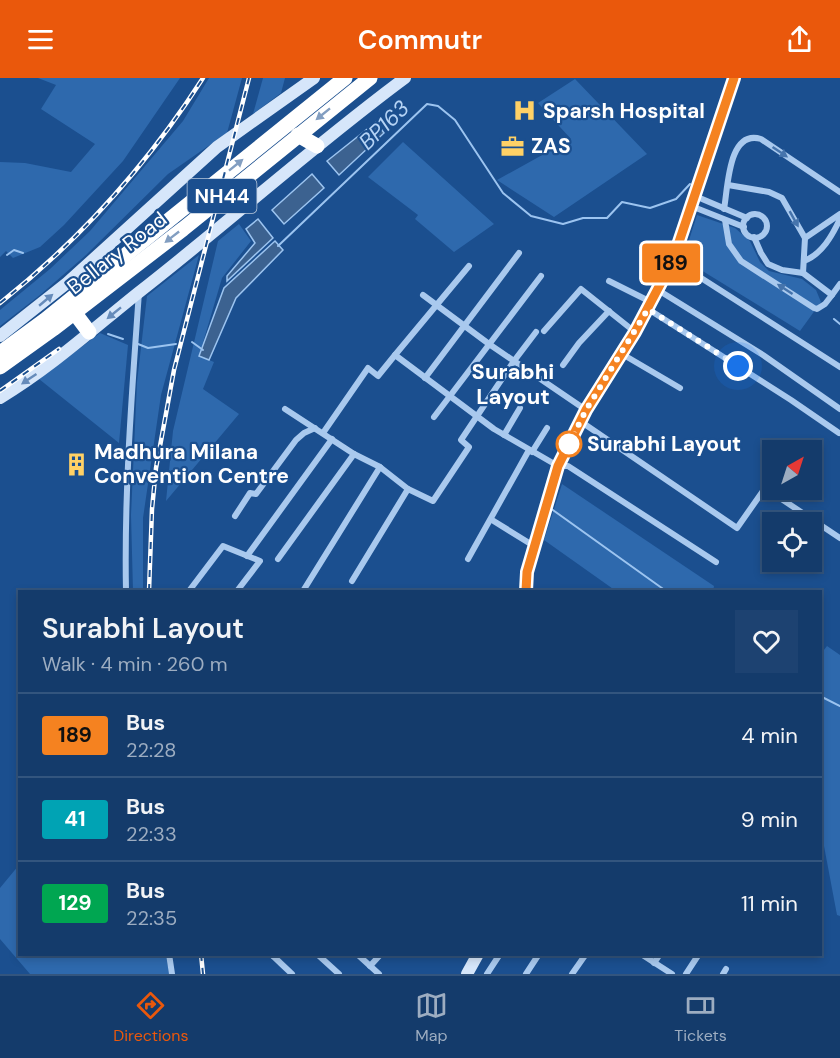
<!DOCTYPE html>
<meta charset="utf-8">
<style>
:root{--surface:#143b6b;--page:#1d4271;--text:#f1f3f6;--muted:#9dadc1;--line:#33557e;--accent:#ea580c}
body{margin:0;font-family:"DM Sans",sans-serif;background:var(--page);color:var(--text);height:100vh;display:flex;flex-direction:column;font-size:22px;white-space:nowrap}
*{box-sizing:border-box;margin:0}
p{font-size:20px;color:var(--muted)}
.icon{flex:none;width:33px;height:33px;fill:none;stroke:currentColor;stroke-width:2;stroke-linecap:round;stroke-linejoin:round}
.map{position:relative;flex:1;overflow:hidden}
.side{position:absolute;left:18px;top:512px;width:804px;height:366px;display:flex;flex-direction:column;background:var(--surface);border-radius:0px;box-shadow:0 3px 9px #0003,0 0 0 2px var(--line)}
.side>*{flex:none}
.badge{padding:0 12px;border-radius:4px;font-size:21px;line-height:39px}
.needle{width:39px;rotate:39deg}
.controls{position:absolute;left:762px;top:362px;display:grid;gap:12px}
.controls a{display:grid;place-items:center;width:60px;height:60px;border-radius:0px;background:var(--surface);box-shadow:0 3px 9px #0003,0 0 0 2px var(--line);font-size:30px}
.you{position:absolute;width:30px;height:30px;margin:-15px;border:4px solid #fff;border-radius:50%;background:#1a73e8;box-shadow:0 0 0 9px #1a73e833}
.map>.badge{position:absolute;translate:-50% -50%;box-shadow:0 0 0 3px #fff}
.round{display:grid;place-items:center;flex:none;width:63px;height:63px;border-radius:0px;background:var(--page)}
.head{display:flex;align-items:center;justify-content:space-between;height:102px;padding:0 24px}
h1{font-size:28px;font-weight:600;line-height:45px}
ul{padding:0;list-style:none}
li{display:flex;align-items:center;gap:18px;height:84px;padding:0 24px;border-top:2px solid var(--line)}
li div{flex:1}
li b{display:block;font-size:22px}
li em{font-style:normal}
li .badge{min-width:66px;font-weight:700;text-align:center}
header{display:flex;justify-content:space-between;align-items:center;height:78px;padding:0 24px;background:var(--accent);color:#fff;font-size:27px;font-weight:600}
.tabs{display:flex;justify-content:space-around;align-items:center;height:84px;border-top:2px solid var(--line);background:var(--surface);font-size:16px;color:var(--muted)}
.tabs a{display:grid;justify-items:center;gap:3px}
.tabs .current{color:var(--accent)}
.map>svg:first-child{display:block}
</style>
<header><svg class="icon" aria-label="menu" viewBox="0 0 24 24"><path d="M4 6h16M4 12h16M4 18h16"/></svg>Commutr<svg class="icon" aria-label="share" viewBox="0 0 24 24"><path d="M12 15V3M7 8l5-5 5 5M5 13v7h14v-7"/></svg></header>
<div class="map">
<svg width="840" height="896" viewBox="0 0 840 896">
<rect width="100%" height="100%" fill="#1b4f8f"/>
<g fill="#2e69ad">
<path d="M38 0H180L123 83 64 147 40 169 13 180 6 173 0 179V84L25 85 71 94 95 66 41 31 56 7Z"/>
<path d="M209 0H242L227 55 168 96 86 177 40 217 0 248V232L50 191 90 153 183 43Z"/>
<path d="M263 0H285L281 15 253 36Z"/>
<path d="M575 1 647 76 554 139 497 102 571 61 538 25Z"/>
<path d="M403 64 494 146 454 174 415 141 418 137 368 99Z"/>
<path d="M697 137 735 150 750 163 760 184 769 193 802 201 816 212 821 224 800 253 683 181Z"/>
<path d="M239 146 251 163 222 200 199 278 214 284 203 311 239 336 166 423 173 353 218 163Z"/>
<path d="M199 177 161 317 143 440V513H133L131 437 137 304 147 218Z"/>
<path d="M100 255 128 267 119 365 39 301Z"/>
<path d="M562 406 714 508 713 513H616L544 462Z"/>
<path d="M827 568 840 577V838L837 837 824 768 821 766 820 577Z"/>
<path d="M19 787 20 876H166L169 896H30L0 861V810Z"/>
</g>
<g fill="#3c6290" stroke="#9cc4f0" stroke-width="1.5">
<path d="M376 44 384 55 339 97 327 83Z"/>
<path d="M312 96 324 110 284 146 272 132Z"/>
<path d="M258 141 273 160 227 203V198L255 165 246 151Z"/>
<path d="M275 163 283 172 236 220 209 282 199 278 224 210Z"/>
</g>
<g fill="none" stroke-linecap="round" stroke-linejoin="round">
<g stroke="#9cc4f0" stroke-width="2">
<path d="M278 168 427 26 438 28 455 42 503 115 531 138 563 146 583 140H607L622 124 650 130 676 121 690 106"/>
<path d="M7 177 14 172 23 175"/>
<path d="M834 241 840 246"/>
<path d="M108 256 123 261"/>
<path d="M192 264 203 272"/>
<path d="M138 266 148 270 176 266"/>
<path d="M550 430 666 513"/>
<path d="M820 618 840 628"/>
</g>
<g stroke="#a9c9ee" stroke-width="6">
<path d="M728 107 769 114 782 120 805 160 803 195"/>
<path d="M695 118 747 140"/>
<path d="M691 128 744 149"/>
<path d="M724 131C728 110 728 51 761 61L840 114"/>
<circle cx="755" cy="148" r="12"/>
<path d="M725 142 729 166 741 183 814 230 817 231 825 226 832 217"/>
<path d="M754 159 761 175 768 186 782 192 803 195 832 217 840 206"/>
<path d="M805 160 840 136"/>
<path d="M673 182 840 289"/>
<path d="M804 183C822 176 832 158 840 141"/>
<path d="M609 203 651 224"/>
<path d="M658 212 763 277 840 331"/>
<path d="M423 217 489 266 586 332"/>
<path d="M648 231 791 322 839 355"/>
<path d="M544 253 581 211 635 254"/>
<path d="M622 276 680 310"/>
<path d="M395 277 469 188"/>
<path d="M563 287 579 265 609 233"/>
<path d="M425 300 519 175"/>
<path d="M285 331 354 376 380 389 408 411 433 423 469 369 461 362 514 283 536 254"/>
<path d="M434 339 541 198"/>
<path d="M580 343 737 450 772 400"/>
<path d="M323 355 368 290 378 298 395 277 494 351 558 388H568L716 484"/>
<path d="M504 357 520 330"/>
<path d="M532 374 547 350"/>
<path d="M765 410 840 460"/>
<path d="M235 438 250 415 256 416 296 362 304 355 315 350"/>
<path d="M492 442 534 468"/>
<path d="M247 478 332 361"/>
<path d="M278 481 354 376"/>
<path d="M468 481 529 372"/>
<path d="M352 503 408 411"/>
<path d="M126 513C124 413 132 313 139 214"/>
<path d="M189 513 223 468 260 483 237 513"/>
<path d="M303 513 380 389"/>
<path d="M169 876 172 896"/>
<path d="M317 876 339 896"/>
<path d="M357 876 379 896"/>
<path d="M641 876 672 896"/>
<path d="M273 878 292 896"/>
<path d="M654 885 660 876"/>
<path d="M370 888 381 876"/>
<path d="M487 896 500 876"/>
<path d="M526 896 539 876"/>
<path d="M572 896 586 876"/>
<path d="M686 896 699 876"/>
<path d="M723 896 726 891"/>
</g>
<g stroke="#d6e6fa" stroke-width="12">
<path d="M0 258 67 205 217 69 314 0"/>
<path d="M0 320C50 290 93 251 138 215 228 145 313 68 405 0"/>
<path d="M526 513 527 494 558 388 586 332 635 254 673 182 734 0"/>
<path d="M467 896 478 876"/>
</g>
<g stroke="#fff" stroke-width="15">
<path d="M298 57 317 68"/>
<path d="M74 234 89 254"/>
<path d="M0 275 45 242 345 0"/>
<path d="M0 289 53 251 183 151 370 0"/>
</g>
<defs>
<g id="rail">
<path d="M0 225C81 161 147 87 203 0"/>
<path d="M0 313 59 271"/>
<path d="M149 513 152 431 156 390 174 292 249 0"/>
<path d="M201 876 203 896"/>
</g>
</defs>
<use href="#rail" stroke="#fff" stroke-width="4.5"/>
<use href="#rail" stroke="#1b4f8f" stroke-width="2" stroke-dasharray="7" stroke-linecap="butt"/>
</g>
<defs><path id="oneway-solid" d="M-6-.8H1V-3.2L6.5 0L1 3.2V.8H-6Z" transform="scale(1.5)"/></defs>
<g fill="#829ec1">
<use href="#oneway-solid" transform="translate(323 36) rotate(141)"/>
<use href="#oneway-solid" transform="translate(236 87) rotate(-39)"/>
<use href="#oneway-solid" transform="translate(172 159) rotate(142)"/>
</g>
<g fill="#4674ac">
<use href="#oneway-solid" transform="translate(780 74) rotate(34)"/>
<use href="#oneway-solid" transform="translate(794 141) rotate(61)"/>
<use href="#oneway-solid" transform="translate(785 211) rotate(-147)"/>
</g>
<g fill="#668bba">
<use href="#oneway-solid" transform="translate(46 222) rotate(-40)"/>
<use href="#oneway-solid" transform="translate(114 235) rotate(141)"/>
<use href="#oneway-solid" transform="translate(29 301) rotate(146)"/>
</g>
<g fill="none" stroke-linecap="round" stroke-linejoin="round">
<defs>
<path id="line" d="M526 513 527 494 558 388 586 332 635 254 673 182 734 0"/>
</defs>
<use href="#line" stroke="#fff" stroke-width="14"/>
<use href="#line" stroke="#f58220" stroke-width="9"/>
<path stroke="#fff" stroke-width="6" stroke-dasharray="0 10.8" d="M569 366 586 332 648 231 738 288"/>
</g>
<defs>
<symbol id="hospital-bare" viewBox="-9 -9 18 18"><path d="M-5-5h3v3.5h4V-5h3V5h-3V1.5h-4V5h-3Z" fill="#ffd166" stroke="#1b4f8f" stroke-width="2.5" paint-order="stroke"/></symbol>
<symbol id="office-bare" viewBox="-9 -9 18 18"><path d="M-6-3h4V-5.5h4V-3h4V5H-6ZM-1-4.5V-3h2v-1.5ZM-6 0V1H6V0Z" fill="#ffd166" stroke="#1b4f8f" stroke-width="2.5" paint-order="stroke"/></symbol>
<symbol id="building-bare" viewBox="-9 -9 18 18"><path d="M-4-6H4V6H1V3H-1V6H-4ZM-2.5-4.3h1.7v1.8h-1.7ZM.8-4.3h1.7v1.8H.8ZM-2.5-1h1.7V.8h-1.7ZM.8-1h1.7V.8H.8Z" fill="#ffd166" stroke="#1b4f8f" stroke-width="2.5" paint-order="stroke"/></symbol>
</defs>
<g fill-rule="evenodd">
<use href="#hospital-bare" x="508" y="16" width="33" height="33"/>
<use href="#office-bare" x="496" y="52" width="33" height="33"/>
<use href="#building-bare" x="60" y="370" width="33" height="33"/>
</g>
<circle fill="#fff" stroke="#f58220" stroke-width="3" cx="569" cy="366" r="12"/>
<g text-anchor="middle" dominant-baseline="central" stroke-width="4.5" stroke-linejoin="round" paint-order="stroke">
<rect fill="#1b4f8f" stroke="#bbcadd" stroke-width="1.5" x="187.5" y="101" width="69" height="34" rx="4.5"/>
<g font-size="20" font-weight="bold" fill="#fff">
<text x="222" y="118">NH44</text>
</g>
<g font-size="21" font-weight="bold" fill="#fff" stroke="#1b4f8f" text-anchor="start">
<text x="543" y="33">Sparsh Hospital</text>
<text x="531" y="68">ZAS</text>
<text x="94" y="374">Madhura Milana<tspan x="94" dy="24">Convention Centre</tspan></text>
</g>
<g font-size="21" fill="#fff" stroke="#1b4f8f">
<text transform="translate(117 175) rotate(-38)">Bellary Road</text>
</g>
<g font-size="21" font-weight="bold" fill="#fff" stroke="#1b4f8f" text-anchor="start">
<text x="587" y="366">Surabhi Layout</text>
</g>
<g font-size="22" font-style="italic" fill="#b5d3f5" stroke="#1b4f8f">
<text transform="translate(384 47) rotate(-44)">BP163</text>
</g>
<g font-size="22" font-weight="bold" fill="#fff" stroke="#1b4f8f">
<text x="513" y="293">Surabhi<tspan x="513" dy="25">Layout</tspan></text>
</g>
</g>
</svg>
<div class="controls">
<a><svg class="needle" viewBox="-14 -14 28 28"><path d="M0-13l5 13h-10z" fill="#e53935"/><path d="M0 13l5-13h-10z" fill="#9dadc1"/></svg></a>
<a><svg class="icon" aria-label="locate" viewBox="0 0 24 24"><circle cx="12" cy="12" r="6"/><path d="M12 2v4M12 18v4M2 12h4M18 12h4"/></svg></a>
</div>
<div class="you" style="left:738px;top:288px"></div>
<b class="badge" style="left:671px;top:185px;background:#f58220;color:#111">189</b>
<section class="side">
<div class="head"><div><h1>Surabhi Layout</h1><p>Walk · 4 min · 260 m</p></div><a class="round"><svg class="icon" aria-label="heart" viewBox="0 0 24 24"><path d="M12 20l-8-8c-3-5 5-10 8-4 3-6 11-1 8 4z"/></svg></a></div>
<ul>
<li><span class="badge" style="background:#f58220;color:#111">189</span><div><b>Bus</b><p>22:28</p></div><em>4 min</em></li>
<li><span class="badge" style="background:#00a3b4;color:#fff">41</span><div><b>Bus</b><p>22:33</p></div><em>9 min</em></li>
<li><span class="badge" style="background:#00a651;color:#fff">129</span><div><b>Bus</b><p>22:35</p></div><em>11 min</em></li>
</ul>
</section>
</div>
<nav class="tabs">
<a class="current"><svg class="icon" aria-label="directions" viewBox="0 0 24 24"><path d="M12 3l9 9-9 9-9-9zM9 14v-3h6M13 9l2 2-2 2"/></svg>Directions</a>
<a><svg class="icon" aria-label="map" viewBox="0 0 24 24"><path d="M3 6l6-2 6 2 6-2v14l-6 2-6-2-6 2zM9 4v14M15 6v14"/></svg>Map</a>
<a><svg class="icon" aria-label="tickets" viewBox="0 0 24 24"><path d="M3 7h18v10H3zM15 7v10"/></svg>Tickets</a>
</nav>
